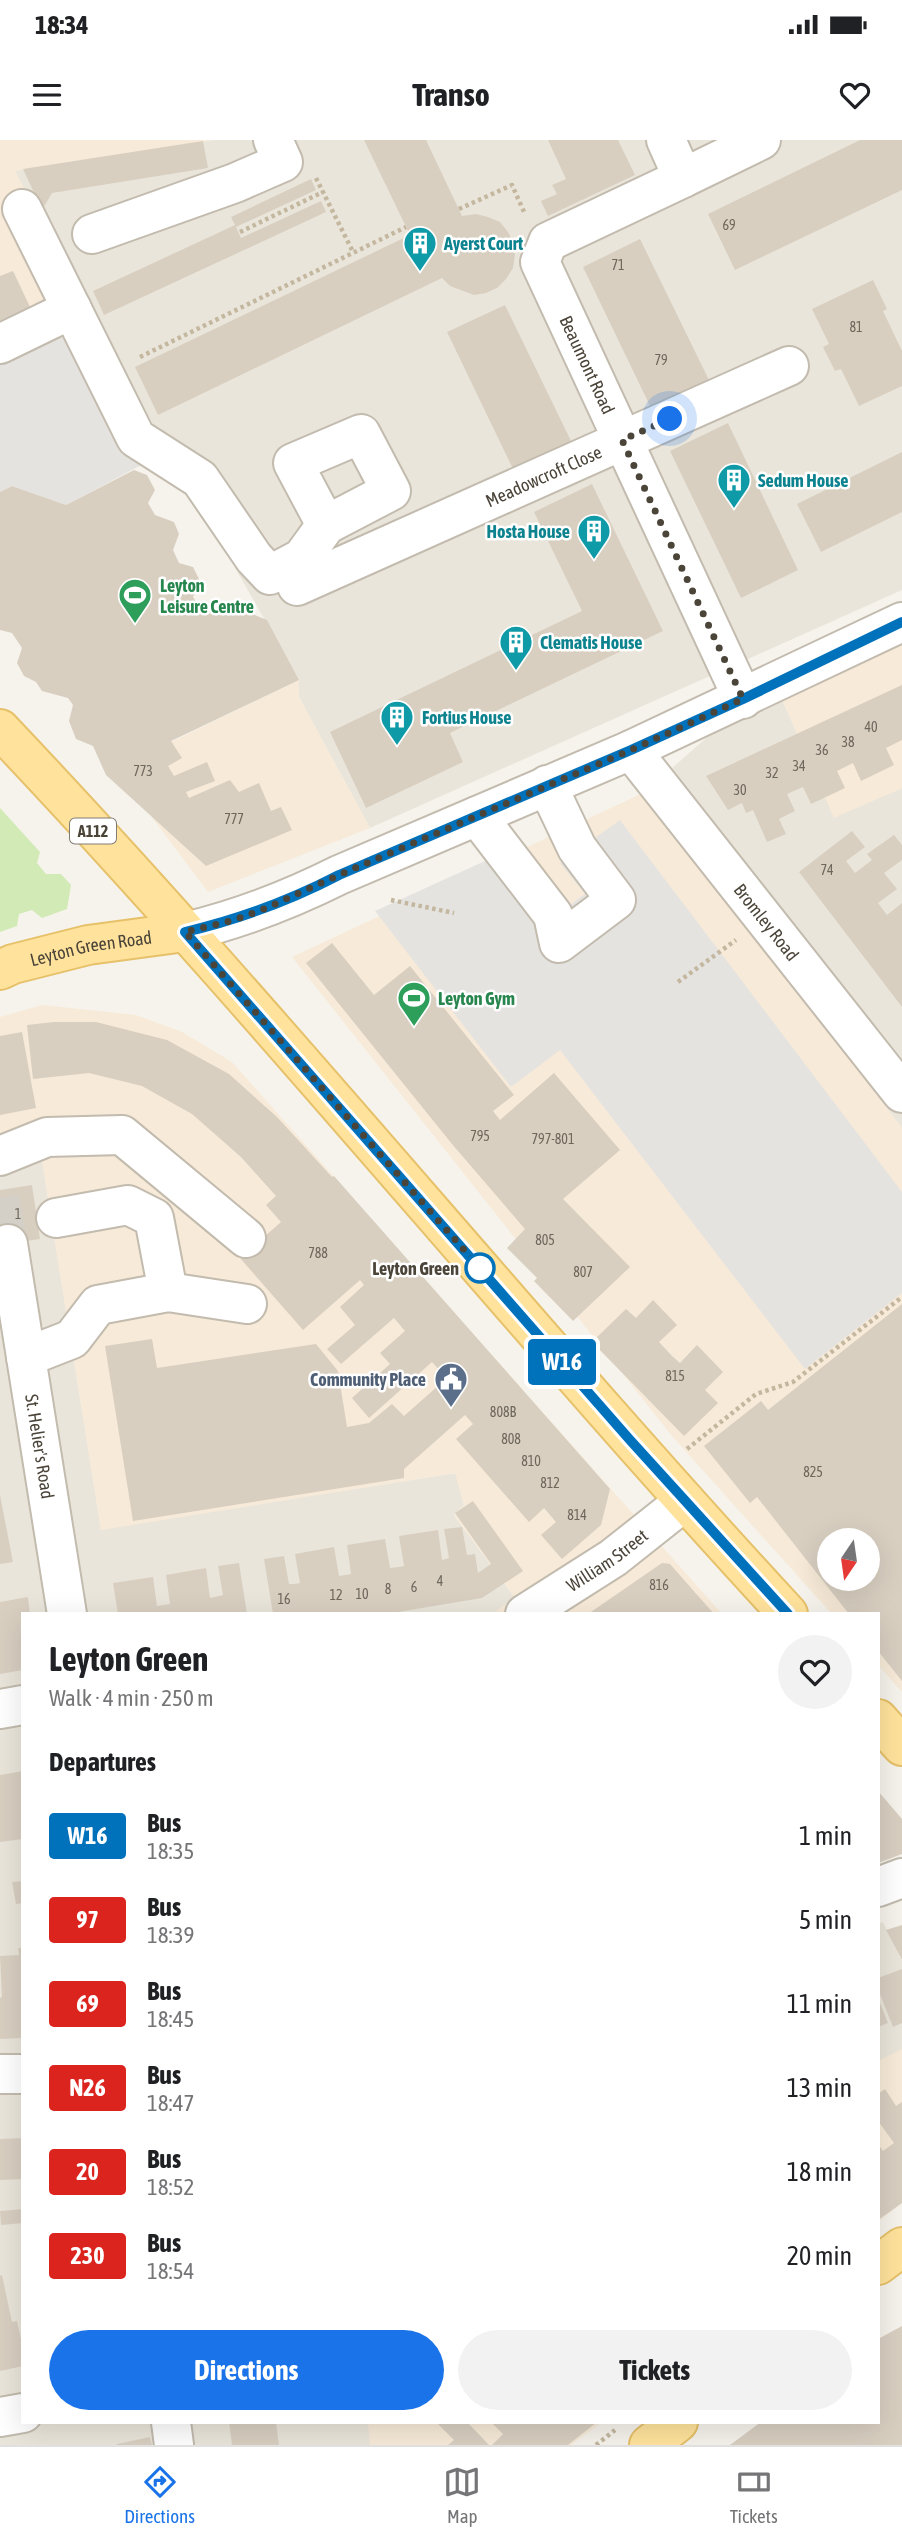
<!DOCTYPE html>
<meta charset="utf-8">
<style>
:root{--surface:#fff;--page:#f2f2f2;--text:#202124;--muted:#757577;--line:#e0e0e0;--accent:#1a73e8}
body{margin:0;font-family:"Asap Condensed",sans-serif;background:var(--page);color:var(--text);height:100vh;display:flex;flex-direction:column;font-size:26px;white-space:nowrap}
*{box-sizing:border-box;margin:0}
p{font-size:23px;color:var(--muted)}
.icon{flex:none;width:38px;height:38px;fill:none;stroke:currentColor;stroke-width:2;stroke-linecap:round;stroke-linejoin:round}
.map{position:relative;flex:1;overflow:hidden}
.drawer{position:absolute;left:21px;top:1472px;width:859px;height:812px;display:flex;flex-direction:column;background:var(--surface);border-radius:0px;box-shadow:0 7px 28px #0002}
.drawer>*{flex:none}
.badge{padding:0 14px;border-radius:5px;font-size:24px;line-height:46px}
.needle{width:46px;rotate:193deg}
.buttons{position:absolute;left:817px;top:1388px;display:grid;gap:14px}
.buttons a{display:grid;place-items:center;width:63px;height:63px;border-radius:50%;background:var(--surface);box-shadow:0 7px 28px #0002;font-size:35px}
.you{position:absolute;width:35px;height:35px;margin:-18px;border:5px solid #fff;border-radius:50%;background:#1a73e8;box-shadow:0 0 0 10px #1a73e833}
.map>.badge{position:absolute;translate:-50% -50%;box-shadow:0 0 0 4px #fff}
h2{padding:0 28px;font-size:26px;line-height:63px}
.round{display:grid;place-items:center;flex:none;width:74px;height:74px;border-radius:37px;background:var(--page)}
.head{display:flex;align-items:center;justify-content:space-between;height:119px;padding:0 28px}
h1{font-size:33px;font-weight:700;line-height:52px}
.cta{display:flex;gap:14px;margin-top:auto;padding:14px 28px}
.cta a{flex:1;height:80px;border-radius:42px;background:var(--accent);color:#fff;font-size:28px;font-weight:700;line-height:80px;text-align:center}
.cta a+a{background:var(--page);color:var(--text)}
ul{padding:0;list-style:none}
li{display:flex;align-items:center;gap:21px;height:84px;padding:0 28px}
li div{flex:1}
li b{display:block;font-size:26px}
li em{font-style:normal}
li .badge{min-width:77px;font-weight:700;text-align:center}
.status{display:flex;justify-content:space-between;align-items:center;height:49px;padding:0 35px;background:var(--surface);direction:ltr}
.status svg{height:19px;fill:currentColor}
header{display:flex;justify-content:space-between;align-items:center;height:91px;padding:0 28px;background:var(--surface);font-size:32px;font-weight:700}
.dock{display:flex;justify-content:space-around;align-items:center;height:98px;border-top:2px solid var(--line);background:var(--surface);font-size:19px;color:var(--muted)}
.dock a{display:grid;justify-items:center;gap:4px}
.dock .current{color:var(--accent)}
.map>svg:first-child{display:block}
</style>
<div class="status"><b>18:34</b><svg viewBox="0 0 49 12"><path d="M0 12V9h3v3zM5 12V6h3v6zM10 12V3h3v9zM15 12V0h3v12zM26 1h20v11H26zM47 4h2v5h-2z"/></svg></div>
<header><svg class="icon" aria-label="menu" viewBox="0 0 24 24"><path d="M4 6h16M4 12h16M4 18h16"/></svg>Transo<svg class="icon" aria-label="heart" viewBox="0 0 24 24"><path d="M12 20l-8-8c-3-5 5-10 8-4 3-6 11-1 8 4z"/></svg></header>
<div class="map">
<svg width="902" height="2305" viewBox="0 0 902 2305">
<rect width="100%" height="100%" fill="#f6f3ec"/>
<g fill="#eae5da">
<path d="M214 0H902V450L370 688 299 557V540L84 163 14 31Z"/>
<path d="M773 539 834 677 902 648V988L645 652Z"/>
<path d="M38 995 101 1389 456 1333 464 1365 454 1375 515 1458 493 1474H23V2282H379L380 2305H0V1001Z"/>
<path d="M883 1782 902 1821V1912L879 1924 878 1784Z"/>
</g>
<g fill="#f7ead8" fill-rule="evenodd">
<path d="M0 0H214L15 31 84 163 0 204Z"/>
<path d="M902 493V648L834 678 773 539Z"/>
<path d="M299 540V557L370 688 208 752 151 676 167 604Z"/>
<path d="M645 652 902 988V1552L879 1526 878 1474 831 1473 672 1296 292 817ZM830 1400H868V1438H830Z"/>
<path d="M42 865 136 875 182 892 232 922 721 1473H493L515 1458 454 1375 464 1365 455 1333 101 1390 38 996 0 1001V877Z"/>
<path d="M902 1909V2063L879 2081 878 1921Z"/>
<path d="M368 2282H602L571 2305H370Z"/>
</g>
<path fill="#d2eab5" d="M0 668 40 712 37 723 46 734H61L71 745 67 769 42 778 32 770 19 774 17 786 0 792Z"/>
<g fill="#e5e3e0">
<path d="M72 169 149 321 66 365 12 346 0 352V204Z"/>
<path d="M620 680 902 1052V1153L805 1229 560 910 511 947 375 771 496 716 546 782 585 754 560 723Z"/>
</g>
<g fill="#d8cfc1" fill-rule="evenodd">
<path d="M364 0H426L462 76 476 74 488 77 500 82 508 92 514 103 515 115 513 128 506 139 497 148 486 153 474 155 450 146 442 138 158 275 135 227 410 95Z"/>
<path d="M548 0H618L635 35 548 76 541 61 557 54 552 45 566 39Z"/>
<path d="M860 0H902V50L735 130 708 74Z"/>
<path d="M203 1 208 28 52 53 42 70 23 29Z"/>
<path d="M311 39 316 50 236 87 241 98 321 61 326 72 104 175 93 151 235 85 231 77Z"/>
<path d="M640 99 709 240 651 268 583 127Z"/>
<path d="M13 131 30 167 0 182V136Z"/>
<path d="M873 140 887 169 883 171 902 211V246L859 266 841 229 835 231 823 207 829 204 812 169Z"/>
<path d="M505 165 573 305 515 333 447 192Z"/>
<path d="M728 283 798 430 741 458 670 311Z"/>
<path d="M902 312V372L821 412 797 364Z"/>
<path d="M134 330 147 335 155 350 148 363 155 375 174 382 179 394 173 410 179 423 193 427 200 441 193 457 200 468 215 471 227 464 267 480 299 540 171 601 182 618 168 626 174 636 207 622 215 641 186 652 189 658 230 640 239 652 259 643 271 671 281 667 292 690 206 726 106 635 93 606 76 599 69 581 73 565 68 558 42 551 36 542 24 536 17 523 22 508 12 493 0 490V352L12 346 66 365Z"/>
<path d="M592 344 663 491 450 593 463 622 366 668 330 592 582 471 534 372Z"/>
<path d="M902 545V600L886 608 894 625 861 641 853 623 837 631 845 648 811 664 803 647 787 654 795 671 779 679 786 694 767 702 753 670 746 673 742 663 728 670 706 636Z"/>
<path d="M852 691 865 707 846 721 855 733 872 720 867 714 894 695 902 705V720L884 733 897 749 878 763 887 775 902 763V867L799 732Z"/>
<path d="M332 803 374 855 410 826 514 955 493 971 500 980 554 933 620 1010 563 1059 630 1127 573 1181 534 1141 537 1138 507 1108 525 1089 452 1004 306 823Z"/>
<path d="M54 882H96L167 900 229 934 277 977 332 1037 334 1036 610 1349 601 1385 562 1419 541 1395 556 1382 544 1368 529 1382 456 1299 473 1284 465 1275 404 1329V1338L133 1381 105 1206 152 1199 157 1228 316 1204 338 1231 347 1287 369 1283 392 1264 404 1276 439 1245 434 1239 441 1232 432 1222 369 1278 352 1258 390 1224 380 1213 405 1191 394 1178 341 1224 327 1209 355 1185 340 1167 364 1145 360 1140 303 1190 240 1118 281 1082 266 1065 276 1056 241 1017 192 974 142 946 89 933 33 939 27 885Z"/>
<path d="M22 892 36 968 0 975V896Z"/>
<path d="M32 1045 40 1099 0 1105V1050Z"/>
<path d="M653 1160 677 1185 659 1202 672 1216 680 1223 697 1205 723 1232 705 1250 718 1263 684 1296 592 1202 626 1169 636 1178Z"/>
<path d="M902 1164V1541L878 1511V1474H849L757 1357 750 1363 704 1306 761 1261 768 1270ZM830 1400H868V1438H830Z"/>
<path d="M0 1355 13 1422 0 1424Z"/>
<path d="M473 1361 523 1431 482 1458 386 1474H273L264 1419 284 1416 289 1444H294L300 1443 295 1414 334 1407 339 1436 351 1434 347 1405 385 1399 390 1428 398 1427 404 1426 399 1396 438 1390 442 1420 449 1418 444 1389 462 1387 467 1415 475 1414 478 1433 491 1424 455 1373Z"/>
<path d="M239 1423 247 1474H118L113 1443 153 1437 157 1466 170 1464 166 1435 206 1428 210 1458 223 1455 218 1426Z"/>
<path d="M662 1423 670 1424 714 1474H588Z"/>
<path d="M28 1457 30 1474H23V1530L0 1534V1462Z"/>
<path d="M23 1631V1699L0 1702V1635Z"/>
<path d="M878 1651 902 1679V1714L878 1723Z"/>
<path d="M23 1741V1763L16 1764 12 1742Z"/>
<path d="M902 1785V1820L886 1790Z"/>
<path d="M18 1808H23V1898L0 1899V1858L2 1857 0 1816 19 1815Z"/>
<path d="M902 1829V1883L893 1887 878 1849V1838Z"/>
<path d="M878 1858 888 1883 878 1887Z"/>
<path d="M885 1949 896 1966 902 1962V2063L878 2080V2004L883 2011 894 2003 878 1981V1954Z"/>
<path d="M23 1998V2039L0 2040V1999Z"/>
<path d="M23 2069V2083L1 2085 0 2071Z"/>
<path d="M2 2135 12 2182 17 2181 23 2208V2226L0 2231V2136Z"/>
<path d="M902 2186V2305H730L761 2282H878V2199Z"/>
<path d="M229 2282H276L279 2305H232Z"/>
<path d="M436 2282H467L489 2305H448L454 2300Z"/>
<path d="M491 2282H597L568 2305H492L503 2294Z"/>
<path d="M150 2297 152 2305H117V2304Z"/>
</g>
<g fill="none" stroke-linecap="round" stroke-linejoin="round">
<path stroke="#d4d0c8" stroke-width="38" stroke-dasharray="38 19" stroke-linecap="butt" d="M0 1058 8 1104"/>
<defs>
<g id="minor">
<path d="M666 0 683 38 761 0"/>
<path id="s1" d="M683 38 548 102 540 122 743 559"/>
<path d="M22 69 136 298 200 339 254 418 270 435 302 418 326 385 391 351 361 294 293 323 326 385"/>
<path d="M92 94 235 43 283 22 273 0"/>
<path d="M0 204 72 169"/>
<path id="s2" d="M297 446 789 226"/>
<path id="s3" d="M631 610 902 953"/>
<path d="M477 676 553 775 559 803 616 760 577 708 547 645"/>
<path d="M185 792C240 779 289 760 339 735L631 610 902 482"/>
<path d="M0 1016 47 997 122 995 246 1098"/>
<path d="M56 1078 128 1065 154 1078 168 1152"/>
<path id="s4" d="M8 1104 67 1474"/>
<path d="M26 1217 72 1199 98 1165 168 1152 247 1164"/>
<path id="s5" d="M525 1474 613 1418 685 1361"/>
<path d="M0 1569 23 1565"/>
<path d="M878 1747 902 1738"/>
<path d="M0 1934H23"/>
<path d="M0 2277 23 2273"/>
<path d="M171 2282 174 2305"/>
</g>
<g id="major">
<path d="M0 589C272 876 520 1184 788 1474"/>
<path id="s6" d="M0 830 13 824 88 805 185 792"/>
<path d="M878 1579 902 1606"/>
<path d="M878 2125 902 2107"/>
<path d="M649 2305 678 2282"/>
</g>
</defs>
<use href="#minor" stroke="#c2bbae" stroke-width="42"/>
<use href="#major" stroke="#e6c16a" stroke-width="42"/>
<g stroke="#c4b79f" stroke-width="4.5" stroke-dasharray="3.5 3.5" stroke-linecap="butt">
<path d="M316 38 353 112"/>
<path d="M459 69 512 45 525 74"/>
<path d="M240 92 323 52"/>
<path d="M140 217 406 87"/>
<path d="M391 760 454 773"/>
<path d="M678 842 736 800"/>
<path d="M687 1309 756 1254 793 1242 902 1157"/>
<path d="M596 2305 615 2290"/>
</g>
<use href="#minor" stroke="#fff" stroke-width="38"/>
<use href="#major" stroke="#ffe39c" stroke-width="38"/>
</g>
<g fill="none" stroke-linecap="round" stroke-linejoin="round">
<defs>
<path id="line" d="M788 1474 630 1300 185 792C240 779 289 761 339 735L631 610 743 559 902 482"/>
</defs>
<use href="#line" stroke="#fff" stroke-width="16"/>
<use href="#line" stroke="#0072bc" stroke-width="10"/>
<path stroke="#4b4439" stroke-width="7" stroke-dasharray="0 12.6" d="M480 1128 185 792 234 780 264 769 339 735 631 610 743 559 622 300 670 279"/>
</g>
<defs>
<symbol id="building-pin" viewBox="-11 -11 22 30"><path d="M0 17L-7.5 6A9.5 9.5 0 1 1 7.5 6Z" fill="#0f9aa8" stroke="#fff"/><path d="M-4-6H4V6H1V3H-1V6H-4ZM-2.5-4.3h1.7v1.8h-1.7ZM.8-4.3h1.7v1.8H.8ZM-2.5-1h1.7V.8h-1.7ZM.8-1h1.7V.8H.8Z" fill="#fff"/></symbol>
<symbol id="stadium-pin" viewBox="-11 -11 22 30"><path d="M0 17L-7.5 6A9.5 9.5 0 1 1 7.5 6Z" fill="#2e9e5b" stroke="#fff"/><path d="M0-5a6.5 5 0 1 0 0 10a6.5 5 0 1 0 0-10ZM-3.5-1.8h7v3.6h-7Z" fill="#fff"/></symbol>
<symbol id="civic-pin" viewBox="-11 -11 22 30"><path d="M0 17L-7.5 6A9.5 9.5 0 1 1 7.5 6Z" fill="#5c6f8a" stroke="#fff"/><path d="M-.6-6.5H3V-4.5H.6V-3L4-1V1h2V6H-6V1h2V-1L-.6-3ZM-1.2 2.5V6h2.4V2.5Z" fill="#fff"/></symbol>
</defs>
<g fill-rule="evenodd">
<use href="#building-pin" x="401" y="84" width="38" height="52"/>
<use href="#building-pin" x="715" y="321" width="38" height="52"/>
<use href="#building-pin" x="575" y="372" width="38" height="52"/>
<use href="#stadium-pin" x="116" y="436" width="38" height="52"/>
<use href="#building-pin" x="497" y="483" width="38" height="52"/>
<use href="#building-pin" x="378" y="558" width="38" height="52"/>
<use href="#stadium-pin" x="395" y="839" width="38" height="52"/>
<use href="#civic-pin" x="432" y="1220" width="38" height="52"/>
</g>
<circle fill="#fff" stroke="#0072bc" stroke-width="3.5" cx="480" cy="1128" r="14"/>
<g text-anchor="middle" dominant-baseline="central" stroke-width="5" stroke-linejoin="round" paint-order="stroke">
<g font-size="14" fill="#6e675b">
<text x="729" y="85">69</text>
<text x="618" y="125">71</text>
<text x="856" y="187">81</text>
<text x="661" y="220">79</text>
<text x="871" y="587">40</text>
<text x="848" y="602">38</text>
<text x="822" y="610">36</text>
<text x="799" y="626">34</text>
<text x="143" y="631">773</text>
<text x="772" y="633">32</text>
<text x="740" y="650">30</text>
<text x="234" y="679">777</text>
<text x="827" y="730">74</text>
<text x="480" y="996">795</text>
<text x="553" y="999">797-801</text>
<text x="18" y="1074">1</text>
<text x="545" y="1100">805</text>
<text x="318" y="1113">788</text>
<text x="583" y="1132">807</text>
<text x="675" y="1236">815</text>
<text x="503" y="1272">808B</text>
<text x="511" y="1299">808</text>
<text x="531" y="1321">810</text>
<text x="813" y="1332">825</text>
<text x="550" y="1343">812</text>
<text x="577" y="1375">814</text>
<text x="440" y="1441">4</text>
<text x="659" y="1445">816</text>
<text x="414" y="1447">6</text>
<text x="388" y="1449">8</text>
<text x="362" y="1454">10</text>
<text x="336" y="1455">12</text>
<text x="284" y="1459">16</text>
</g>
<rect fill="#fff" stroke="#817c74" stroke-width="2" x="70" y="678.5" width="46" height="25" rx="5"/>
<g font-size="16" font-weight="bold" fill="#4b4439">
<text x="93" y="691">A112</text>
</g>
<g font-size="18" font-weight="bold" fill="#0d838f" stroke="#fff" text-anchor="start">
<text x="444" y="103">Ayerst Court</text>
<text x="758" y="340">Sedum House</text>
<text x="570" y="391" text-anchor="end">Hosta House</text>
<text x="540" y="502">Clematis House</text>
<text x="422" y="577">Fortius House</text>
</g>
<g font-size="18" fill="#4b4439" stroke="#fff">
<text stroke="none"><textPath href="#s1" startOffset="284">Beaumont Road</textPath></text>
<text stroke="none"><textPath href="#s2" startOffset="270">Meadowcroft Close</textPath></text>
<text stroke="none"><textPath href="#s3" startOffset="219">Bromley Road</textPath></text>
<text stroke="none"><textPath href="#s6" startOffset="94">Leyton Green Road</textPath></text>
<text stroke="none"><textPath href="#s4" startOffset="205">St. Helier's Road</textPath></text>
<text stroke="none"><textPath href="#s5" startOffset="98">William Street</textPath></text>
</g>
<g font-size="18" font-weight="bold" fill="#27864d" stroke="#fff" text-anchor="start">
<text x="160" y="445">Leyton<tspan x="160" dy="21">Leisure Centre</tspan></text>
<text x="438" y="858">Leyton Gym</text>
</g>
<g font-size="18" font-weight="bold" fill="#4b4439" stroke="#fff" text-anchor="end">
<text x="459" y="1128">Leyton Green</text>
</g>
<g font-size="18" font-weight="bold" fill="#4e5e75" stroke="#fff" text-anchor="end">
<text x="426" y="1239">Community Place</text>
</g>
</g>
</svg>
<div class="buttons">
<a><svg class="needle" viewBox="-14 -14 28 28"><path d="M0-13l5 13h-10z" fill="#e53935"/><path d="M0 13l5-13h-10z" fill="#757577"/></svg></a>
</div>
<div class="you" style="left:670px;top:279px"></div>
<b class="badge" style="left:562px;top:1222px;background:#0072bc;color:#fff">W16</b>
<section class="drawer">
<div class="head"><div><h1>Leyton Green</h1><p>Walk · 4 min · 250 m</p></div><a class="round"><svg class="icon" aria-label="heart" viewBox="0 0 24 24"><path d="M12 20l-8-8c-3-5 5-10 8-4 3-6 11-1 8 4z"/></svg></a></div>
<h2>Departures</h2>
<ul>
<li><span class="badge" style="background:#0072bc;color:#fff">W16</span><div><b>Bus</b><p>18:35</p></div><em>1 min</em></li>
<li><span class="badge" style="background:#dc241f;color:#fff">97</span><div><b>Bus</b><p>18:39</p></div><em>5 min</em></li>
<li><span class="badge" style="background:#dc241f;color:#fff">69</span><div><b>Bus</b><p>18:45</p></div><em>11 min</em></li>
<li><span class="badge" style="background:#dc241f;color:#fff">N26</span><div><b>Bus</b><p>18:47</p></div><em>13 min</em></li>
<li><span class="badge" style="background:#dc241f;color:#fff">20</span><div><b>Bus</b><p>18:52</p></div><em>18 min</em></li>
<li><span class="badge" style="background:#dc241f;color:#fff">230</span><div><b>Bus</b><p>18:54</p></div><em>20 min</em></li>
</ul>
<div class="cta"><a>Directions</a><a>Tickets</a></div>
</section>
</div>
<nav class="dock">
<a class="current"><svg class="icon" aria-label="directions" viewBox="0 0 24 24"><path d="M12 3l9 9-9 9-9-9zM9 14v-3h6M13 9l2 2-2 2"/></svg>Directions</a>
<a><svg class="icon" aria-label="map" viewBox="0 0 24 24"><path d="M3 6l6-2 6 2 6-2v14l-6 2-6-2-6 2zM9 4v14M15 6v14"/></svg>Map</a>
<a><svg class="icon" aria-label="tickets" viewBox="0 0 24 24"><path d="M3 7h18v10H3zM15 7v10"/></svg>Tickets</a>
</nav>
